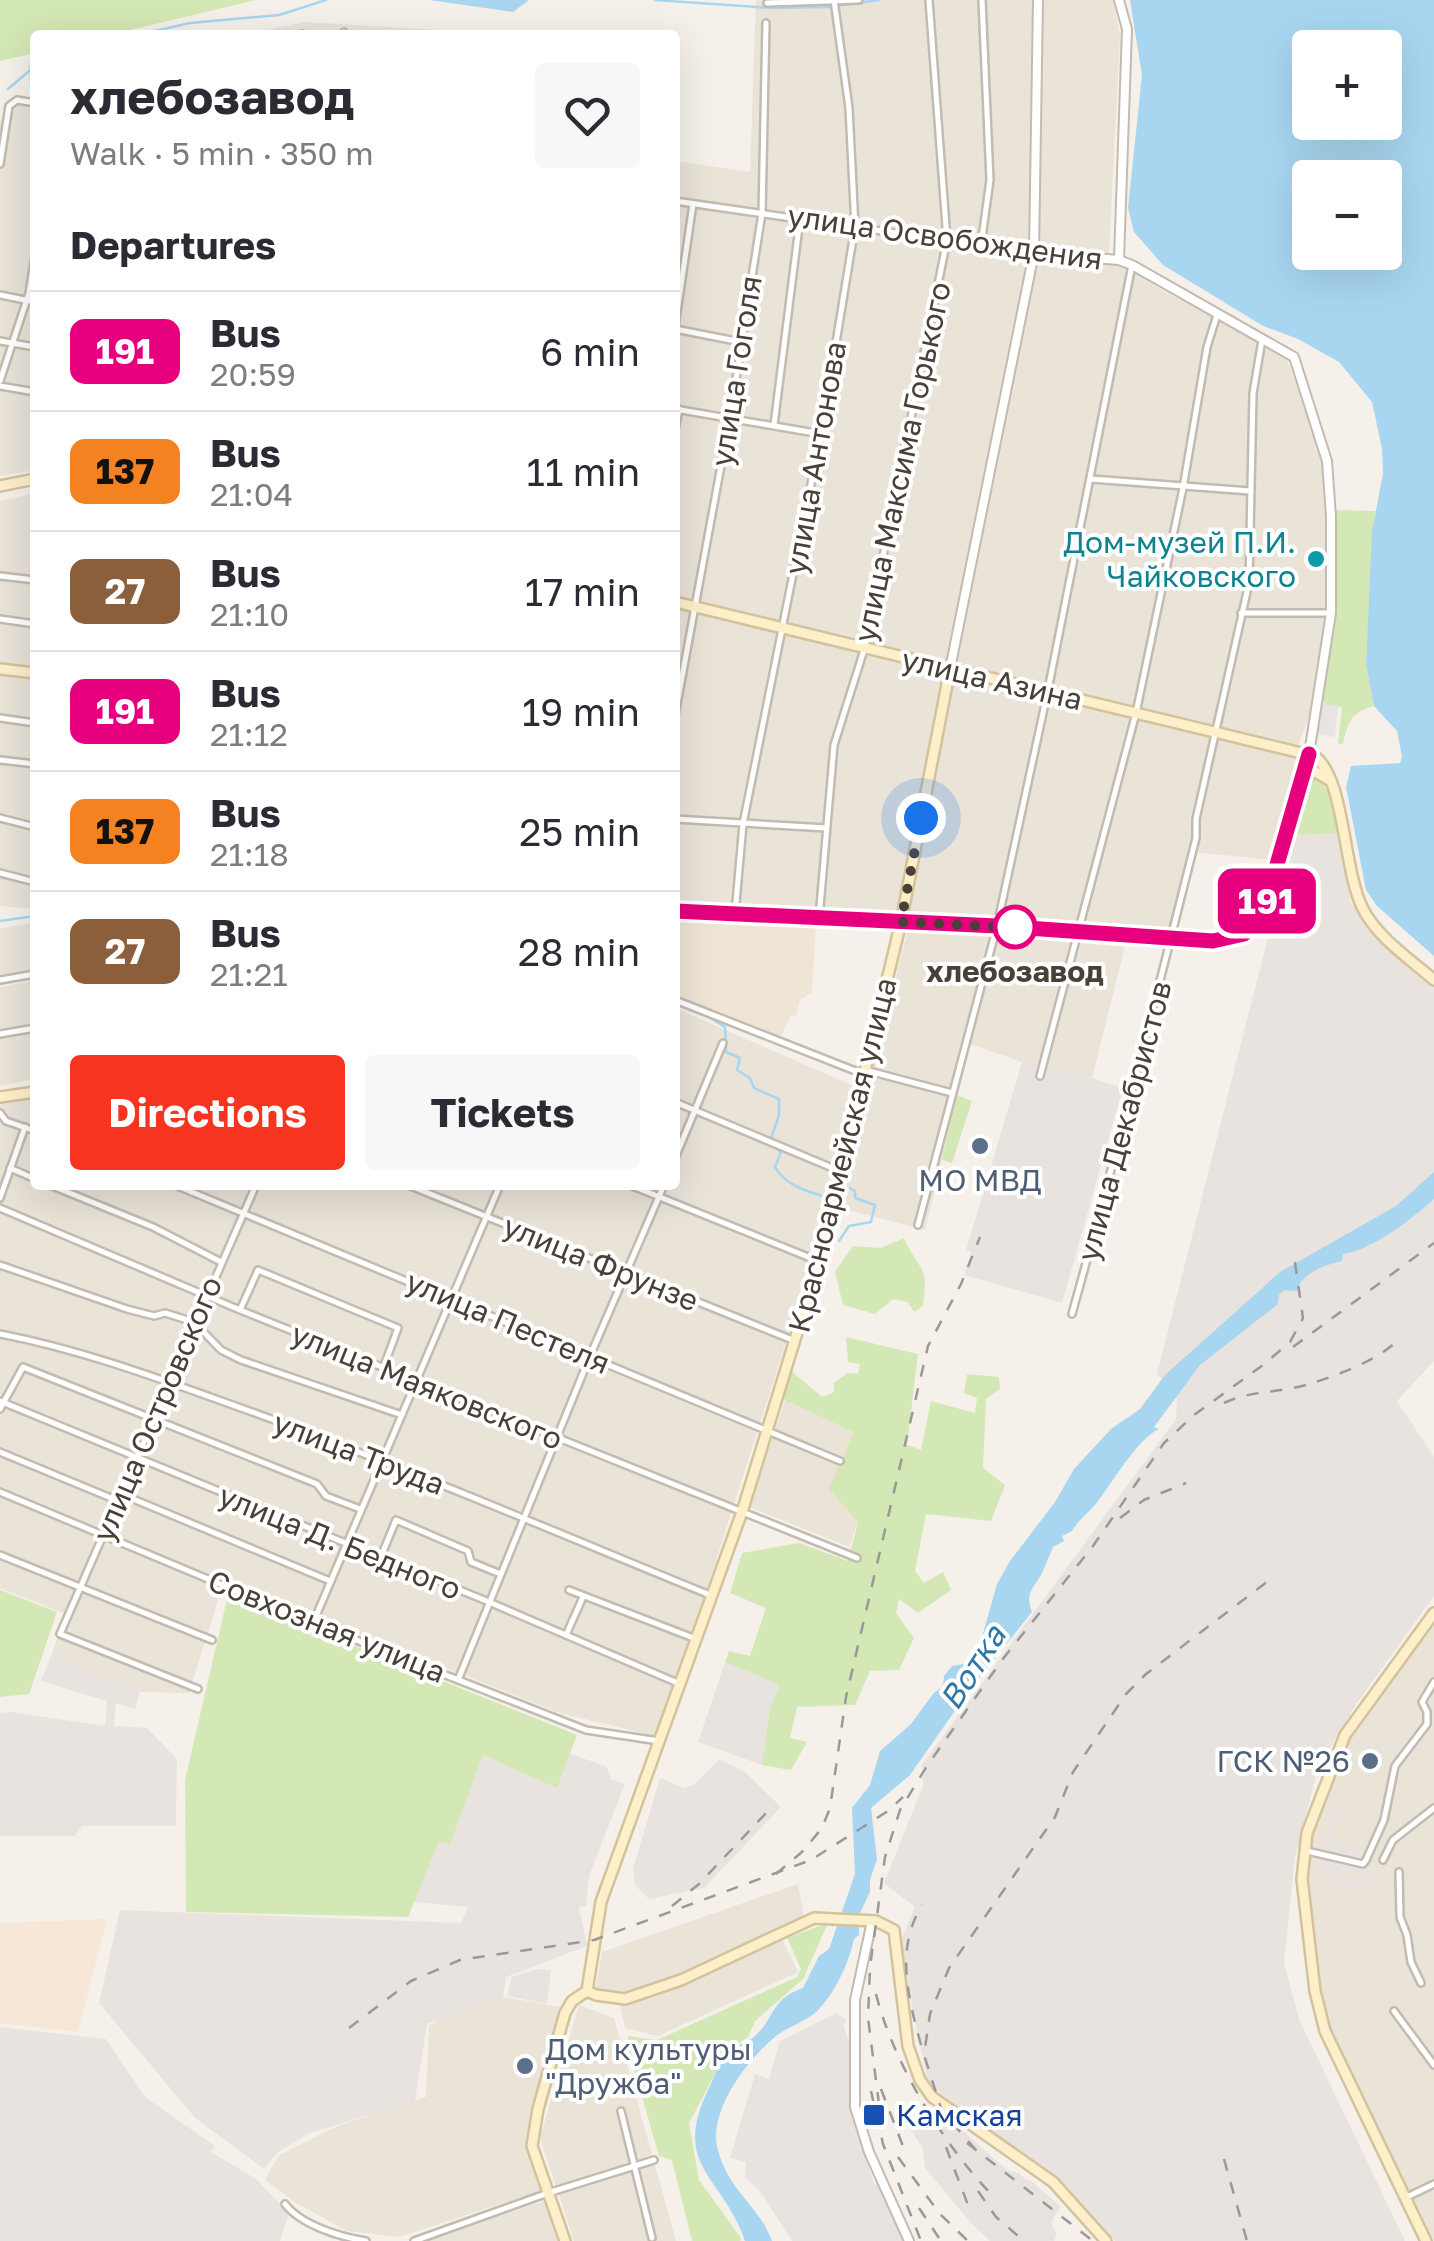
<!DOCTYPE html>
<meta charset="utf-8">
<style>
:root{--surface:#fff;--page:#f7f7f7;--text:#2b2b33;--muted:#7c7c81;--line:#e1e1e2;--accent:#f63420}
body{margin:0;font-family:"Golos Text",sans-serif;background:var(--page);color:var(--text);height:100vh;display:flex;flex-direction:column;font-size:38px;white-space:nowrap}
*{box-sizing:border-box;margin:0}
p{font-size:32px;color:var(--muted)}
.icon{flex:none;width:55px;height:55px;fill:none;stroke:currentColor;stroke-width:2;stroke-linecap:round;stroke-linejoin:round}
.map{position:relative;flex:1;overflow:hidden}
.side{position:absolute;left:30px;top:30px;width:650px;height:1160px;display:flex;flex-direction:column;background:var(--surface);border-radius:10px;box-shadow:0 10px 40px #0002}
.side>*{flex:none}
.badge{padding:0 20px;border-radius:15px;font-size:35px;line-height:65px}
.controls{position:absolute;left:1292px;top:30px;display:grid;gap:20px}
.controls a{display:grid;place-items:center;width:110px;height:110px;border-radius:10px;background:var(--surface);box-shadow:0 10px 40px #0002;font-size:50px}
.you{position:absolute;width:50px;height:50px;margin:-25px;border:8px solid #fff;border-radius:50%;background:#1a73e8;box-shadow:0 0 0 15px #1a73e833}
.map>.badge{position:absolute;translate:-50% -50%;box-shadow:0 0 0 5px #fff}
h2{padding:0 40px;font-size:38px;line-height:90px}
.round{display:grid;place-items:center;flex:none;width:105px;height:105px;border-radius:10px;background:var(--page)}
.head{display:flex;align-items:center;justify-content:space-between;height:170px;padding:0 40px}
h1{font-size:48px;font-weight:700;line-height:75px}
.primary-button{display:flex;gap:20px;margin-top:auto;padding:20px 40px}
.primary-button a{flex:1;height:115px;border-radius:10px;background:var(--accent);color:#fff;font-size:40px;font-weight:700;line-height:115px;text-align:center}
.primary-button a+a{background:var(--page);color:var(--text)}
ul{padding:0;list-style:none}
li{display:flex;align-items:center;gap:30px;height:120px;padding:0 40px;border-top:2px solid var(--line)}
li div{flex:1}
li b{display:block;font-size:38px}
li em{font-style:normal}
li .badge{min-width:110px;font-weight:700;text-align:center}
.map>svg:first-child{display:block}
</style>
<div class="map">
<svg width="1434" height="2241" viewBox="0 0 1434 2241">
<rect width="100%" height="100%" fill="#f5f1ea"/>
<g fill="#e9e3d8">
<path d="M756 0H1113L1120 36 1109 253 1156 287 1286 357 1322 456 1328 537 1327 620 1312 710 1298 745 675 597V161L750 172Z"/>
<path d="M305 22 440 30V35H244Z"/>
<path d="M35 62V470L0 476V122L12 110 31 99 28 63Z"/>
<path d="M35 493V667L0 664V501Z"/>
<path d="M675 609 1297 758 1273 860 1193 852 1173 930 1084 931 675 904Z"/>
<path d="M0 674 35 677V909L0 906Z"/>
<path d="M35 922V969L0 975V929Z"/>
<path d="M908 929 1125 947 1092 1078 1050 1065 1022 1062 970 1044 925 1230 836 1207Z"/>
<path d="M35 980V1024L0 1031V987Z"/>
<path d="M675 1008 854 1086 792 1323 710 1579 655 1736 560 1713 224 1581 189 1693 140 1692 51 1656 66 1614 0 1588V1103L35 1098V1185H675Z"/>
<path d="M35 1031V1079L0 1086V1037Z"/>
<path d="M790 1386 889 1435 849 1547 749 1507Z"/>
<path d="M1434 1620V2241L1335 2043 1320 1996 1307 1869 1309 1843 1343 1751 1359 1722Z"/>
<path d="M798 1884 804 1917 678 1979 639 1991 595 1992 602 1952Z"/>
<path d="M782 1939 798 1972 658 2036 625 2028 620 2005 658 1996Z"/>
<path d="M478 1993 561 2007 527 2141 540 2191 399 2237 347 2231 296 2203 265 2180 279 2155 340 2125 426 2097 429 2026Z"/>
<path d="M579 2005 614 2018 676 2241H574L540 2138Z"/>
<path d="M545 2201 557 2241H424Z"/>
</g>
<path fill="#f6e7d6" d="M107 1919 78 2032 0 2023V1923Z"/>
<g fill="#e8e3df">
<path d="M1337 833 1351 903 1371 927 1434 987V1361L1397 1401 1434 1457V1596L1357 1703 1318 1768 1295 1858 1284 1963 1299 2019 1405 2241H1115L1061 2181 939 2094 935 2086 929 2087 899 1945 915 1907 884 1883 924 1783 922 1779 926 1771 921 1766 1176 1419 1177 1394 1157 1374 1294 835Z"/>
<path d="M1022 1062 1050 1065 1123 1088 1062 1303 964 1275 971 1252 966 1250Z"/>
<path d="M51 1656 140 1692 135 1709 116 1703 114 1726 147 1728 177 1759 176 1826H82L75 1836H0V1713L11 1712 105 1726 107 1701 41 1681Z"/>
<path d="M725 1662 781 1685 770 1708 762 1765 698 1742Z"/>
<path d="M1432 1719 1434 1727 1408 1760 1398 1781 1389 1821 1373 1860 1369 1858 1382 1829 1397 1766Z"/>
<path d="M1406 1738 1410 1741 1398 1757 1387 1750 1376 1768 1367 1761 1377 1744 1382 1746 1384 1741 1397 1749Z"/>
<path d="M570 1754 606 1766 611 1779 625 1784 589 1876 586 1906 579 1907 587 1946 506 1977 503 1997 427 2024 415 2101 310 2133 278 2152 264 2169 195 2118 99 2003 120 1910 461 1923 468 1907 414 1902 439 1840 450 1843 483 1755 556 1787Z"/>
<path d="M719 1759 745 1772 781 1807 704 1888 649 1899 635 1885 633 1869 660 1778 684 1788 694 1785Z"/>
<path d="M1337 1807 1343 1808 1331 1842 1364 1851 1362 1860 1323 1850Z"/>
<path d="M1321 1858 1370 1866 1369 1876 1320 1867Z"/>
<path d="M1320 1874 1371 1882 1370 1890 1321 1884Z"/>
<path d="M538 1969 551 1970 547 2004 507 1996 512 1977Z"/>
<path d="M837 2013 846 2019 844 2025 847 2038 852 2040 849 2108 874 2184 879 2185 903 2241H792L760 2191 745 2178 746 2162 730 2158 755 2074 769 2079 780 2041Z"/>
<path d="M0 2027 106 2039 145 2097 215 2146 211 2152 256 2179 289 2213 280 2241H0Z"/>
<path d="M933 2110 947 2123 951 2120 1007 2170 1019 2173 1027 2181 1030 2180 1061 2207 1053 2218 1052 2225 1057 2234 1054 2241H990L971 2223 925 2168 922 2147 911 2130Z"/>
</g>
<path fill="#eee5d5" d="M675 917 816 926 812 992 800 1000 796 1016 791 1015 781 1036 675 995Z"/>
<g fill="#d3e8b4">
<path d="M0 0H256L109 35H35V53L0 61Z"/>
<path d="M1336 510 1375 511 1366 665 1374 706C1351 712 1347 723 1343 745L1338 743 1342 707 1325 705 1322 698 1335 626Z"/>
<path d="M1313 776C1333 784 1333 813 1337 833L1294 835 1304 787Z"/>
<path d="M957 1095 972 1101 952 1163 942 1160Z"/>
<path d="M904 1238C920 1274 929 1262 923 1306L914 1312 908 1302 893 1299 875 1314 843 1305 835 1272 853 1246 881 1248Z"/>
<path d="M846 1337 918 1354 907 1445 921 1450 931 1401 975 1413 977 1398 964 1393 967 1374 999 1377 1000 1389 986 1399 983 1468 1005 1485 991 1521 926 1514 915 1571 924 1583 943 1572 951 1590 918 1613 899 1599 896 1613 914 1638 899 1670 870 1671 855 1705 797 1707 790 1738 807 1742 791 1770 762 1765 770 1708 780 1685 725 1662 729 1651 750 1656 766 1608 730 1593 742 1553 799 1543 848 1561 858 1522 829 1489 854 1432 783 1399 791 1371 822 1397 834 1392V1383L847 1373 858 1374 860 1364 848 1362Z"/>
<path d="M0 1590 57 1612 29 1694 0 1697Z"/>
<path d="M228 1595 577 1735 557 1788 483 1755 450 1844 439 1841 408 1917 186 1912 185 1780Z"/>
<path d="M828 1923 803 1979 755 2021 748 2037 727 2051 689 2123 699 2180 741 2238 740 2241H692L672 2160 659 2156 628 2048V2036L657 2040 797 1977 801 1969 787 1938Z"/>
</g>
<path fill="#e7e4e2" d="M1321 704 1338 706 1335 737 1316 734Z"/>
<g fill="#a8d6f0" fill-rule="evenodd">
<path d="M429 0H529L513 12Z"/>
<path d="M1130 0H1434V956L1377 906 1366 890 1346 787 1351 766 1400 763 1402 757 1397 731 1374 706 1366 665 1372 532 1383 473 1382 449 1372 402 1339 362 1298 339 1263 326 1163 265 1134 232 1128 208 1142 75ZM1310 48H1385V122H1310ZM1310 178H1385V252H1310Z"/>
<path d="M1434 1172V1199C1412 1219 1372 1250 1343 1254L1342 1261C1325 1265 1301 1273 1297 1291L1284 1290 1279 1295 1278 1304 1200 1365 1154 1427 1159 1429C1138 1438 1113 1482 1098 1501 1090 1512 1079 1519 1072 1531L1062 1536 1064 1541 1053 1547C1050 1554 1046 1564 1043 1571 1035 1588 1024 1591 1032 1612L966 1695 910 1775 871 1808 877 1859 870 1880V1892L859 1915V1935L854 1939C849 1962 837 1989 820 2008 808 2022 789 2025 775 2037 747 2060 707 2112 718 2150 729 2192 759 2205 772 2241H745C723 2176 671 2167 708 2090 715 2076 719 2061 731 2050 739 2044 749 2042 756 2035 776 2016 770 2000 803 1988L819 1956 829 1949 855 1874 852 1808 870 1785 880 1751 911 1724 933 1694 943 1686 944 1676 952 1666 963 1664 980 1644 997 1584 1010 1561 1055 1502 1074 1469 1111 1429 1140 1409 1165 1375 1280 1272 1396 1206Z"/>
</g>
<g fill="none" stroke-linecap="round" stroke-linejoin="round">
<g stroke="#a8d6f0" stroke-width="2.5">
<path d="M655 0 772 8 829 7 879 0"/>
<path d="M108 35H137L190 23 279 15 326 0"/>
<path d="M8 89 35 66"/>
<path d="M0 921 35 916"/>
<path d="M675 997 692 1004"/>
<path d="M697 1010 725 1027 726 1052 740 1058 737 1070 750 1078 754 1088 779 1099V1115L771 1139"/>
<path d="M773 1146 781 1152 775 1167C785 1186 811 1193 830 1198"/>
<path d="M839 1241 849 1226 871 1222 875 1205 855 1198V1191L843 1185 840 1189"/>
</g>
<defs>
<g id="minor">
<path d="M767 3 859 0"/>
<path d="M302 35V34"/>
<path d="M343 35 344 32"/>
<path d="M0 164 9 106 17 100 35 103"/>
<path d="M675 201 1034 253"/>
<path d="M981 245 990 180 982 0"/>
<path d="M0 295 35 302"/>
<path d="M675 326 693 204"/>
<path d="M675 329 741 342"/>
<path d="M0 341 35 347"/>
<path d="M0 381 29 293 35 256"/>
<path d="M0 386 35 392"/>
<path d="M675 409 821 434"/>
<path d="M774 425 800 219"/>
<path d="M675 430 679 409"/>
<path d="M1091 479 1250 491"/>
<path d="M0 576 35 580"/>
<path d="M1241 613H1331"/>
<path d="M0 619 35 624"/>
<path d="M675 715 730 417 762 213 766 23"/>
<path d="M0 718 35 723"/>
<path d="M0 760 35 764"/>
<path d="M0 818 35 827"/>
<path d="M675 819 826 828"/>
<path d="M0 873 35 882"/>
<path d="M735 914 743 824 821 434 855 227 849 108 834 0"/>
<path d="M819 918 834 745 864 650 947 240 929 0"/>
<path d="M0 980 35 974"/>
<path d="M675 1000 863 1074"/>
<path d="M0 1034 35 1028"/>
<path d="M865 1070 952 1093"/>
<path d="M1040 1076 1136 713 1183 488 1207 347 1217 315"/>
<path d="M675 1102 842 1172"/>
<path d="M0 1113 6 1121 35 1131"/>
<path d="M675 1158 723 1043"/>
<path d="M10 1168 35 1179"/>
<path d="M50 1185 153 1227 221 1262"/>
<path d="M175 1185 840 1461"/>
<path d="M408 1185 795 1341"/>
<path d="M630 1185 818 1261"/>
<path d="M0 1198 25 1127"/>
<path d="M0 1208 240 1310 857 1558"/>
<path d="M918 1225 997 926 1048 690 1132 265"/>
<path d="M0 1265 127 1309 154 1316 165 1313 194 1322 221 1350 241 1360 402 1415"/>
<path d="M240 1310 258 1270 398 1328 384 1366"/>
<path d="M1072 1314C1116 1156 1156 998 1196 838V819L1249 583 1253 393 1262 340"/>
<path d="M0 1334C88 1351 171 1383 255 1413 409 1469 558 1533 710 1595"/>
<path d="M0 1401 489 1602 680 1684"/>
<path d="M0 1409 23 1367 317 1484 326 1496 360 1509"/>
<path d="M0 1452 111 1498 121 1494 330 1581"/>
<path d="M0 1492 313 1623 586 1730 659 1741"/>
<path d="M0 1555 212 1640"/>
<path d="M380 1559 396 1520 468 1551 471 1562 498 1573"/>
<path d="M569 1590 696 1639"/>
<path d="M313 1623 500 1185"/>
<path d="M566 1635 583 1597"/>
<path d="M458 1680 590 1356 664 1185"/>
<path d="M198 1689 60 1634 256 1185"/>
<path d="M1307 1851 1363 1864 1366 1860 1384 1820 1395 1766 1427 1724V1712L1422 1702 1434 1682"/>
<path d="M1383 1860 1393 1840 1434 1808"/>
<path d="M1399 1872 1400 1917 1407 1935 1411 1962 1421 1983"/>
<path d="M1394 2011 1434 2065"/>
<path d="M621 2111 652 2238"/>
<path d="M1407 2197 1434 2184"/>
<path d="M285 2204C301 2225 340 2237 366 2241"/>
<path d="M414 2241 548 2193 654 2160"/>
</g>
<g id="tertiary">
<path d="M1119 0 1127 29 1119 260"/>
<path d="M1034 253 1119 260 1132 265 1294 357 1327 461 1331 516V613L1309 754"/>
<path d="M950 669 1034 253 1038 0"/>
<path d="M872 1921 855 2000V2107L869 2152 909 2241"/>
</g>
<g id="secondary">
<path d="M0 486 35 479"/>
<path d="M675 602 1314 756C1345 776 1343 871 1363 909 1378 938 1410 959 1434 980"/>
<path d="M0 669 35 673"/>
<path d="M1302 781 1314 771 1329 780"/>
<path d="M675 911 997 926 1213 941 1244 934 1263 913 1309 754"/>
<path d="M0 1097 35 1092"/>
<path d="M587 1991 601 1902 742 1512 819 1261 901 922 950 669"/>
<path d="M587 1991 596 1995 625 1999 681 1980 814 1918 876 1921 894 1930 908 2046 920 2080 932 2097 1053 2182 1106 2241"/>
<path d="M565 2241 532 2146 538 2109 565 2013 572 2001 587 1991"/>
<path d="M1426 2241 1325 2031 1315 1991 1302 1879 1307 1833 1345 1735 1434 1613"/>
</g>
</defs>
<use href="#minor" stroke="#c3bbb0" stroke-width="10"/>
<use href="#tertiary" stroke="#c3bbb0" stroke-width="12"/>
<use href="#secondary" stroke="#d4c29a" stroke-width="14"/>
<use href="#minor" stroke="#fff" stroke-width="5"/>
<use href="#tertiary" stroke="#fff" stroke-width="8"/>
<use href="#secondary" stroke="#feefcb" stroke-width="9"/>
<g stroke="#999" stroke-width="2.5" stroke-dasharray="12 12" stroke-linecap="butt">
<path d="M1293 1347 1434 1243"/>
<path d="M1224 1403C1251 1390 1281 1393 1309 1384 1336 1376 1373 1362 1395 1343"/>
<path d="M1120 1518 1144 1500 1186 1483"/>
<path d="M776 1874 803 1851 822 1828 830 1808 846 1697 928 1346 961 1284 980 1237"/>
<path d="M672 1906 699 1884 768 1811"/>
<path d="M876 1994C893 2063 945 2148 996 2199"/>
<path d="M349 2028 411 1981 460 1960 594 1940 811 1860 888 1811 903 1797"/>
<path d="M921 2045C908 1997 895 1949 922 1905"/>
<path d="M881 2089 906 2154"/>
<path d="M871 2091 883 2144 921 2241"/>
<path d="M879 2104 868 2018 870 1967 885 1857 900 1810 927 1766 1002 1660 1093 1546 1164 1443 1194 1415 1263 1365 1290 1342 1303 1318 1294 1256"/>
<path d="M967 2143 1093 2241"/>
<path d="M946 2147 971 2213"/>
<path d="M976 2150 942 2111 924 2055 930 2014 949 1968 1055 1817 1073 1772 1126 1694 1146 1674 1272 1578"/>
<path d="M898 2157 940 2214 968 2241"/>
<path d="M1224 2159 1247 2241"/>
<path d="M978 2191 996 2217 1024 2241"/>
<path d="M919 2208 941 2241"/>
</g>
</g>
<g fill="none" stroke-linecap="round" stroke-linejoin="round">
<defs>
<path id="line" d="M675 911 997 926 1213 941 1244 934 1263 913 1309 754"/>
</defs>
<use href="#line" stroke="#fff" stroke-width="22"/>
<use href="#line" stroke="#e6007e" stroke-width="15"/>
<path stroke="#494138" stroke-width="10" stroke-dasharray="0 18" d="M921 818 901 922 1024 928 1015 927"/>
</g>
<circle fill="#0f9aa8" stroke="#fff" stroke-width="4" cx="1316" cy="559" r="10"/>
<circle fill="#fff" stroke="#e6007e" stroke-width="5" cx="1015" cy="927" r="20"/>
<g fill="#5c6f8a" stroke="#fff" stroke-width="4">
<circle cx="980" cy="1146" r="10"/>
<circle cx="1370" cy="1761" r="10"/>
<circle cx="525" cy="2066" r="10"/>
</g>
<rect fill="#1a4fb4" stroke="#fff" stroke-width="4" x="862" y="2103" width="24" height="24" rx="5"/>
<g text-anchor="middle" dominant-baseline="central" stroke-width="8" stroke-linejoin="round" paint-order="stroke">
<g font-size="30" fill="#494138" stroke="#fff">
<text transform="translate(945 237) rotate(8)">улица Освобождения</text>
<text transform="translate(736 371) rotate(-81)">улица Гоголя</text>
<text transform="translate(815 458) rotate(-80)">улица Антонова</text>
<text transform="translate(902 462) rotate(-78)">улица Максима Горького</text>
<text transform="translate(992 679) rotate(13)">улица Азина</text>
<text transform="translate(1124 1121) rotate(-75)">улица Декабристов</text>
<text transform="translate(842 1155) rotate(-76)">Красноармейская улица</text>
<text transform="translate(601 1263) rotate(22)">улица Фрунзе</text>
<text transform="translate(508 1322) rotate(23)">улица Пестеля</text>
<text transform="translate(427 1386) rotate(22)">улица Маяковского</text>
<text transform="translate(157 1409) rotate(-67)">улица Островского</text>
<text transform="translate(359 1453) rotate(21)">улица Труда</text>
<text transform="translate(340 1542) rotate(22)">улица Д. Бедного</text>
<text transform="translate(327 1626) rotate(22)">Совхозная улица</text>
</g>
<g font-size="30" fill="#0d838f" stroke="#fff" text-anchor="end">
<text x="1296" y="542">Дом-музей П.И.<tspan x="1296" dy="34">Чайковского</tspan></text>
</g>
<g font-size="30" font-weight="bold" fill="#494138" stroke="#fff">
<text x="1015" y="971">хлебозавод</text>
</g>
<g font-size="30" fill="#4e5e75" stroke="#fff">
<text x="980" y="1180">МО МВД</text>
<text x="1350" y="1761" text-anchor="end">ГСК №26</text>
<text x="545" y="2049" text-anchor="start">Дом культуры<tspan x="545" dy="34">"Дружба"</tspan></text>
</g>
<g font-size="30" fill="#164399" stroke="#fff" text-anchor="start">
<text x="896" y="2115">Камская</text>
</g>
<g font-size="32" font-style="italic" fill="#2f78a4" stroke="#fff">
<text transform="translate(972 1667) rotate(-57)">Вотка</text>
</g>
</g>
</svg>
<div class="controls">
<a>+</a>
<a>−</a>
</div>
<div class="you" style="left:921px;top:818px"></div>
<b class="badge" style="left:1267px;top:901px;background:#e6007e;color:#fff">191</b>
<section class="side">
<div class="head"><div><h1>хлебозавод</h1><p>Walk · 5 min · 350 m</p></div><a class="round"><svg class="icon" aria-label="heart" viewBox="0 0 24 24"><path d="M12 20l-8-8c-3-5 5-10 8-4 3-6 11-1 8 4z"/></svg></a></div>
<h2>Departures</h2>
<ul>
<li><span class="badge" style="background:#e6007e;color:#fff">191</span><div><b>Bus</b><p>20:59</p></div><em>6 min</em></li>
<li><span class="badge" style="background:#f58220;color:#111">137</span><div><b>Bus</b><p>21:04</p></div><em>11 min</em></li>
<li><span class="badge" style="background:#8b5e3c;color:#fff">27</span><div><b>Bus</b><p>21:10</p></div><em>17 min</em></li>
<li><span class="badge" style="background:#e6007e;color:#fff">191</span><div><b>Bus</b><p>21:12</p></div><em>19 min</em></li>
<li><span class="badge" style="background:#f58220;color:#111">137</span><div><b>Bus</b><p>21:18</p></div><em>25 min</em></li>
<li><span class="badge" style="background:#8b5e3c;color:#fff">27</span><div><b>Bus</b><p>21:21</p></div><em>28 min</em></li>
</ul>
<div class="primary-button"><a>Directions</a><a>Tickets</a></div>
</section>
</div>
